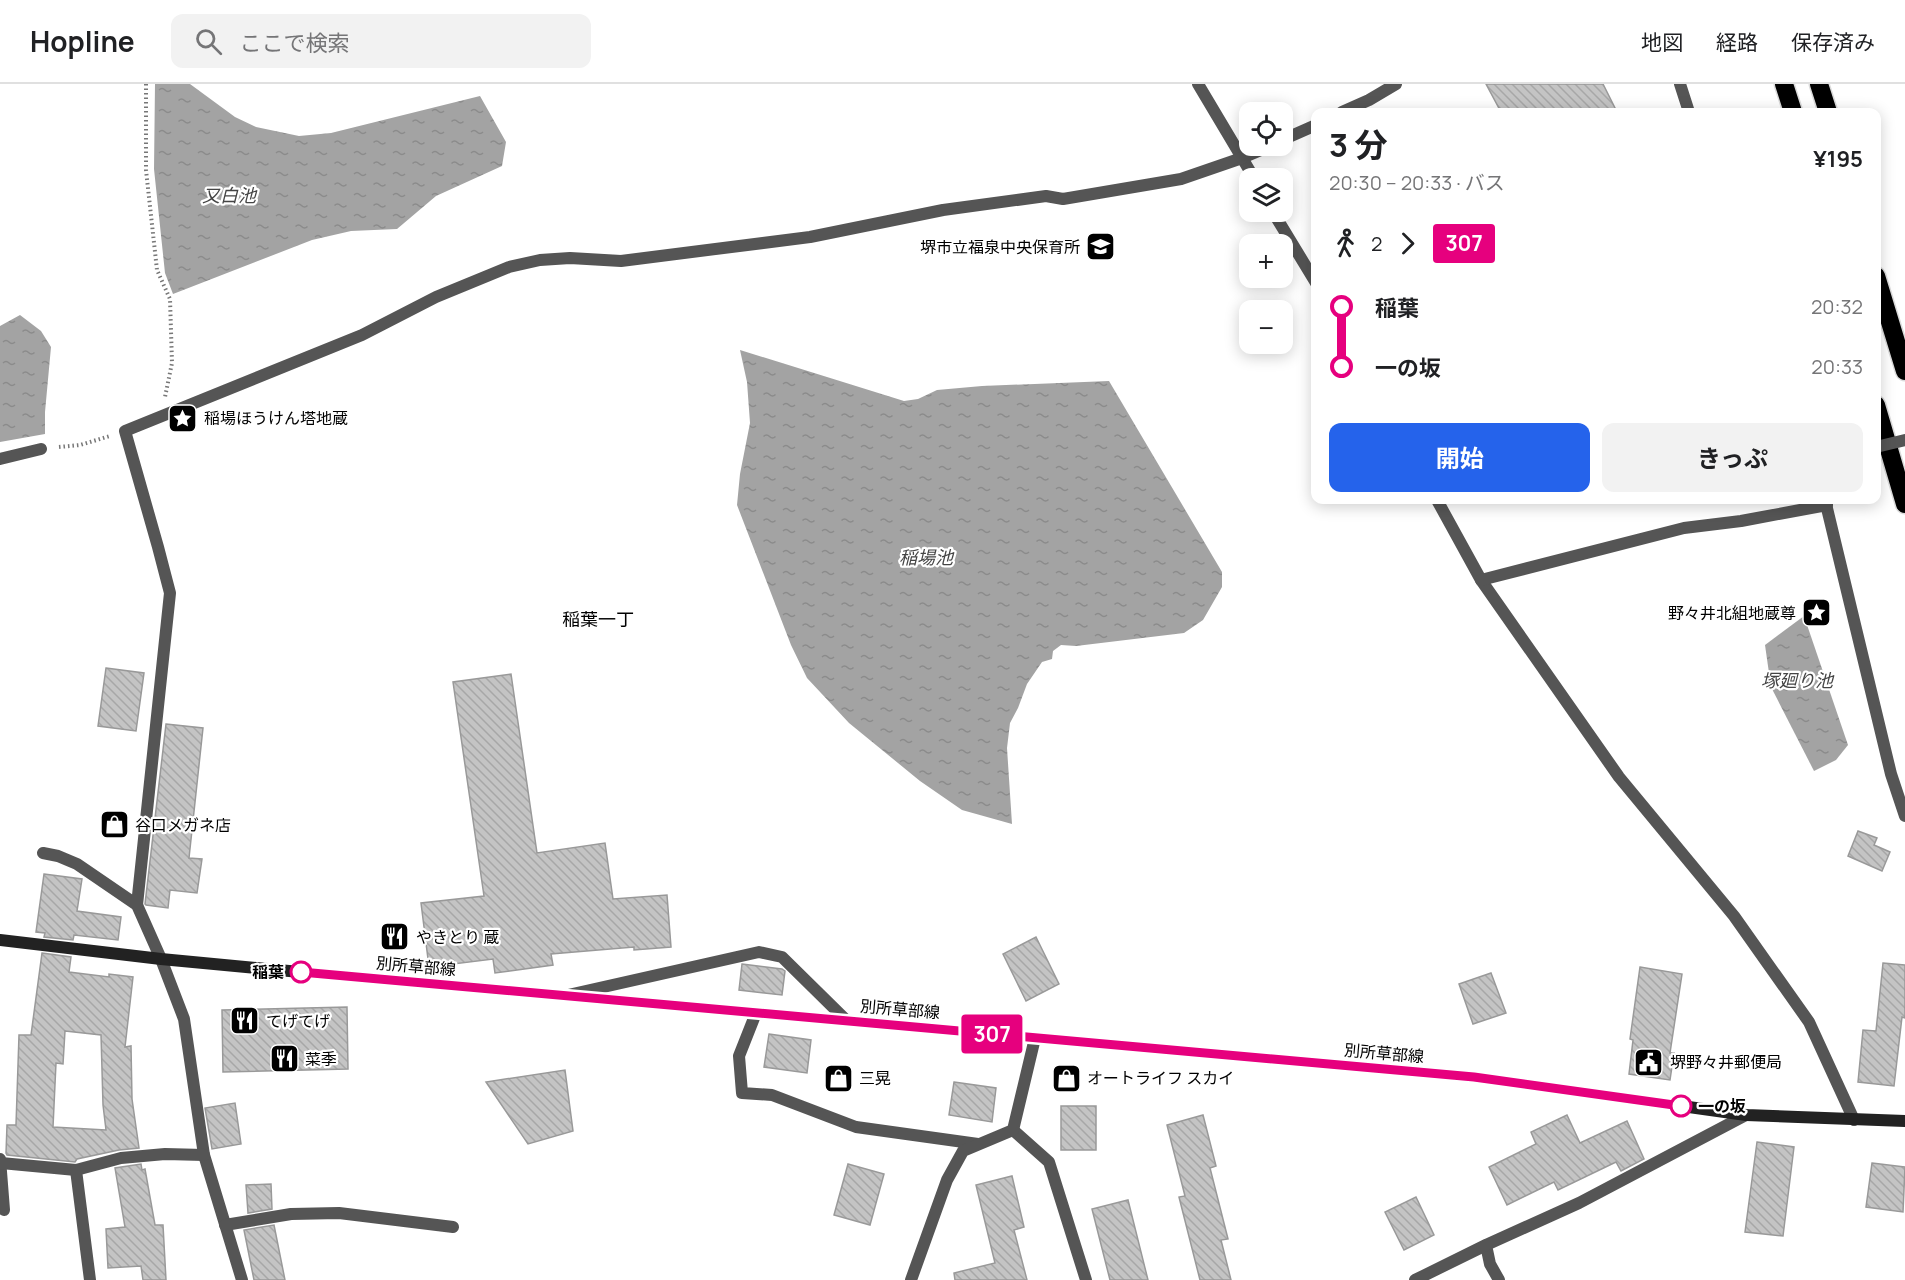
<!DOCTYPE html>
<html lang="ja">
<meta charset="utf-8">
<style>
:root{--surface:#fff;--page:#f2f2f2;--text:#202124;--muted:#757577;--line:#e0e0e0;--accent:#2563eb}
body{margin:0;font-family:Manrope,"Noto Sans JP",sans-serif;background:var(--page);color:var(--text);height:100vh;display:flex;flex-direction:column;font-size:22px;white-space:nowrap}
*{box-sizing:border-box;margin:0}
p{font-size:20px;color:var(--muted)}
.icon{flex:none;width:33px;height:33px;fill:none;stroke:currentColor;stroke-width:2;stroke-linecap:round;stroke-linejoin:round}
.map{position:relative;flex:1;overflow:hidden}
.sheet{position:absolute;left:1311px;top:24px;width:570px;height:396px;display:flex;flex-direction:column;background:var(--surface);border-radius:12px;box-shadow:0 3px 15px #0003}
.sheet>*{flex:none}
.badge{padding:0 12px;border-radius:4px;font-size:21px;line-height:39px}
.controls{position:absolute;left:1239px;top:18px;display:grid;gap:12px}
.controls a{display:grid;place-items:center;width:54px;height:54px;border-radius:12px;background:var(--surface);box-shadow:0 3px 15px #0003;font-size:30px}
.map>.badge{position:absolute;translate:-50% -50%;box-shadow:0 0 0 3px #fff}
.legs{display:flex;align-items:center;gap:9px;height:66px;padding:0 18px;font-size:20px}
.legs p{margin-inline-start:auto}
.head{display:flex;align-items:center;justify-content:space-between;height:102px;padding:0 18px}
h1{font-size:33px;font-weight:700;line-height:45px}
.cta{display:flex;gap:12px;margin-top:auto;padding:12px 18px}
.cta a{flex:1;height:69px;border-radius:12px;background:var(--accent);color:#fff;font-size:24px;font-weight:700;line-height:69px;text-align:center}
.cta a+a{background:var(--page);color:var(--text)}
ul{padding:0 18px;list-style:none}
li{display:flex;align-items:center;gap:21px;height:60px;font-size:22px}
li i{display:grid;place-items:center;width:9px;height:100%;margin:0 8px;background:currentColor}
li i::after{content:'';width:15px;height:15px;margin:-8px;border:4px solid;border-radius:50%;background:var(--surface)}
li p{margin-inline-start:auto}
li:first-child i{background:linear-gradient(#0000 50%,currentColor 0)}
li:last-child i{background:linear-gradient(currentColor 50%,#0000 0)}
header{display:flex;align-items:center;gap:36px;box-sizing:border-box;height:84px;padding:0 30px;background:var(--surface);border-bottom:2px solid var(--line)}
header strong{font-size:28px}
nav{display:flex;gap:33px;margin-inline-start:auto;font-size:21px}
.search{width:420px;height:54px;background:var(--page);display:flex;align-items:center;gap:15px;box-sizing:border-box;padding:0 21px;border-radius:12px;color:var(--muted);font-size:22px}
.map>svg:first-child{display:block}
</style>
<header>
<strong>Hopline</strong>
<div class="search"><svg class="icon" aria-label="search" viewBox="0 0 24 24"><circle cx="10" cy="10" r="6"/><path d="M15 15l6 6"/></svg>ここで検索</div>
<nav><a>地図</a><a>経路</a><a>保存済み</a></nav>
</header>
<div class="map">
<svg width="1905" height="1196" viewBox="0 0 1905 1196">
<defs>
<pattern id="water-ripples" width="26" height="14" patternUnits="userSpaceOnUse" patternTransform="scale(1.5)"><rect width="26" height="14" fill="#a3a3a3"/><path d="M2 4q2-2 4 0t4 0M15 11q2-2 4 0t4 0" fill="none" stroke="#8b8b8b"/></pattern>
<pattern id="building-back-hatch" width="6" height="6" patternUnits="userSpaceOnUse" patternTransform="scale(1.5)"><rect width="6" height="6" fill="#c4c4c4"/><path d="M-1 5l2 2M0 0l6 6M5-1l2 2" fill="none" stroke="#a7a7a7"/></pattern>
</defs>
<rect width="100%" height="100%" fill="#fff"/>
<g fill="url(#water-ripples)">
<path d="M155 0H190L235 33 256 43 299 52 331 49 480 12 506 58 502 82 436 112 397 145 351 147 312 156 173 210 165 189 154 85Z"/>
<path d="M20 231 41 247 51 263 45 328V350L0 358V242Z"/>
<path d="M740 266 904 317 918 315 937 306 982 302 1109 297 1222 488V503L1203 536 1184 549 1076 562 1061 561 1053 567 1052 575 1042 578 1027 600 1018 624 1010 639 1007 664 1012 740 962 726 920 697 849 639 807 594 791 561 737 421 740 390 750 339 747 298Z"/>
<path d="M1804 532 1848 661 1836 676 1814 687 1771 603 1765 561Z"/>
</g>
<g fill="url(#building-back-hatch)" stroke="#999" stroke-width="1.5" fill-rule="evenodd">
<path d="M1486 0H1603L1617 28H1501Z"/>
<path d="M106 584 144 589 136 647 98 642Z"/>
<path d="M511 590 537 769 605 759 613 815 667 811 671 863 634 866V863L551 870 553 881 495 889 493 875 429 883 421 819 484 812 453 598Z"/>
<path d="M166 640 203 644 189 774 202 775 197 809 170 806 168 824 146 821 145 820Z"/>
<path d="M1858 747 1877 754 1874 761 1890 768 1882 787 1848 772Z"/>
<path d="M44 790 82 795 77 827 121 833 118 856 74 851 73 856 44 853 45 849 36 848Z"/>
<path d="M1036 853 1059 900 1026 917 1003 870Z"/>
<path d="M42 869 71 873 69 888 109 893V890L133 893 125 963 131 962 132 1015 139 1064 119 1066 77 1075 75 1078 7 1071 6 1069 7 1041H16L19 951H31ZM65 947 101 951 103 1021 106 1046 53 1043 56 979 63 980Z"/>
<path d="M1883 879 1905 881V934L1902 933 1894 1002 1858 998 1863 946 1876 947Z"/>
<path d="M742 880 782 885 785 887 782 911 739 906Z"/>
<path d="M1640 883 1682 890 1670 969H1674L1670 996 1629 990 1633 956 1630 955Z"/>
<path d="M1491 889 1506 929 1473 940 1459 900Z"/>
<path d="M347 923 348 985 223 988 222 926Z"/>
<path d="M769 950 811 956 807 989 764 983Z"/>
<path d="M565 986 573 1047 528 1060 486 998Z"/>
<path d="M954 998 996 1004 992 1038 949 1031Z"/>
<path d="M235 1019 241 1060 212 1065 205 1024Z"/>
<rect x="1061" y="1022" width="35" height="44"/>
<path d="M1203 1031 1216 1082 1210 1084 1228 1155 1221 1156 1231 1196H1200L1179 1113 1185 1112 1167 1041Z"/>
<path d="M1567 1031 1580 1059 1627 1037 1644 1075 1621 1087 1616 1078 1558 1106 1554 1098 1507 1121 1489 1083 1536 1060 1531 1048Z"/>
<path d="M1757 1058 1794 1063 1783 1152 1745 1148Z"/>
<path d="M1872 1079 1905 1083 1903 1128 1866 1123Z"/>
<path d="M141 1080 142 1086 145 1085 155 1141H163L166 1196H143L141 1182 108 1184 106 1145 125 1143 115 1084Z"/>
<path d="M848 1080 884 1090 870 1141 834 1131Z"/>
<path d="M1012 1092 1024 1143 1014 1146 1027 1196H955L954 1189 995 1179 976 1101Z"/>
<path d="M271 1100 272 1125 248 1129 246 1101Z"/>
<path d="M1416 1113 1434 1151 1404 1166 1385 1128Z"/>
<path d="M1128 1116 1148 1196H1110L1092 1125Z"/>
<path d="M274 1141 285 1196H254L244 1146Z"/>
</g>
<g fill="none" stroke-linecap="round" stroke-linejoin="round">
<defs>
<g id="motorway">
<path d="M1784 0 1793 28"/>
<path d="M1819 0 1828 28"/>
<path d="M1876 192 1905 287"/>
<path d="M1876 321 1905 420"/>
</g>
</defs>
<use href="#motorway" stroke="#dbdbdb" stroke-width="21"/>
<g stroke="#777" stroke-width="4" stroke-dasharray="1.5 3" stroke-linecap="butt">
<path d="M146 0V86L157 186 170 215 172 279 165 313"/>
<path d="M59 363 80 361 110 352"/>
</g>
<g stroke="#555" stroke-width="12">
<path d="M0 375 41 365"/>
<path d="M756 929 739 972 742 1009 772 1011 856 1043 978 1060"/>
<path d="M0 1075 4 1126"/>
<path d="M1 1079 76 1086"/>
</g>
<g stroke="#555" stroke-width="12">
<path d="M1198 0 1254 94"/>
<path d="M1680 0 1689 28"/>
<path d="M1342 28 1369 16 1396 0"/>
<path d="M1282 56 1316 41"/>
<path d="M1273 128 1316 199"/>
<path d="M1437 416 1481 496 1619 693 1734 832 1809 938 1854 1036"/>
<path d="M1825 416 1891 690 1905 732"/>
<path d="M1481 496 1684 444 1741 437 1827 421"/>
<path d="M43 769 58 772 77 780 137 821 161 875 184 935 204 1071 242 1196"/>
<path d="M137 821 170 509 158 463 125 347 362 251 436 213 509 183 540 176 570 174 621 177 810 153 943 126 1046 112 1063 115 1181 95 1242 74 1270 62"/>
<path d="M568 911 759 868 782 873 847 937"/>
<path d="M1013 1046 1049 1078 1086 1196"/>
<path d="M225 1141 291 1130 339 1129 453 1143"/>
<path d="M1486 1161 1490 1180 1499 1196"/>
<path d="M90 1196 76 1086 121 1074 165 1070 204 1071"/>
<path d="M911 1196 947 1096 963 1067 1013 1046 1035 954"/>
<path d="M1415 1196 1486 1161 1579 1119 1746 1031"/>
</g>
<path stroke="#222" stroke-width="12" d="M0 856 161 875 278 886 1474 993 1746 1031 1905 1037"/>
<use href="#motorway" stroke="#000" stroke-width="18"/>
<path stroke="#555" stroke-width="12" d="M1876 363 1905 356"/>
</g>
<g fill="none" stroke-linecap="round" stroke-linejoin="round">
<defs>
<path id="line-1" d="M301 888 1474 993 1681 1022"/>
</defs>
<use href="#line-1" stroke="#fff" stroke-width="14"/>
<use href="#line-1" stroke="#e6007e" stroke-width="9"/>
</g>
<defs>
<symbol id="school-square" viewBox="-11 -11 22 22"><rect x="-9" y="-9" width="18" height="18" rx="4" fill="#000" stroke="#fff"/><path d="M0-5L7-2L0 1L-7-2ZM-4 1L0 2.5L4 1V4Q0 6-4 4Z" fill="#fff"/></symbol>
<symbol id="sight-square" viewBox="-11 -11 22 22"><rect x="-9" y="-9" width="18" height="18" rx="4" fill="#000" stroke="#fff"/><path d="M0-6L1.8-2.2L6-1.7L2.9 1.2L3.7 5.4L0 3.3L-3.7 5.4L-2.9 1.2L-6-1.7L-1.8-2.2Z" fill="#fff"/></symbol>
<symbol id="shop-square" viewBox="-11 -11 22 22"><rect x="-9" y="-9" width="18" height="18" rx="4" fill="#000" stroke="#fff"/><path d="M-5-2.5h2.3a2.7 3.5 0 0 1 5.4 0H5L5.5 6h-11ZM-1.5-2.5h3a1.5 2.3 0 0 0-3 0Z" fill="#fff"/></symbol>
<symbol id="restaurant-square" viewBox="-11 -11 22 22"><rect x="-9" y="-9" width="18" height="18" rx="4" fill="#000" stroke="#fff"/><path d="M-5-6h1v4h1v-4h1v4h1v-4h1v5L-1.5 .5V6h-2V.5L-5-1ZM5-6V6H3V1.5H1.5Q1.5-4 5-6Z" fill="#fff"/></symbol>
<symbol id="civic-square" viewBox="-11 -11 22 22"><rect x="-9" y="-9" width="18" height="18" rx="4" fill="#000" stroke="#fff"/><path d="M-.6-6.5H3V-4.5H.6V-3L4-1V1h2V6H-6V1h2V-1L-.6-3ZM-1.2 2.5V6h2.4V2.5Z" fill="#fff"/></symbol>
</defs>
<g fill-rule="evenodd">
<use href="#school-square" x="1084" y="146" width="33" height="33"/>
<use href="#sight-square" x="166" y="318" width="33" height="33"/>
<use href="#sight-square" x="1800" y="512" width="33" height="33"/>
<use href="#shop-square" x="98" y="724" width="33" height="33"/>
<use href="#restaurant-square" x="378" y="836" width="33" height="33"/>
<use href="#restaurant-square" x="228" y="920" width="33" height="33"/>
<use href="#restaurant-square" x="268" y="958" width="33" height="33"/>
<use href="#civic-square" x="1632" y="962" width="33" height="33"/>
<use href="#shop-square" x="822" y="978" width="33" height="33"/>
<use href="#shop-square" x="1050" y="978" width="33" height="33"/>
</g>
<g fill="#fff" stroke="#e6007e" stroke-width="3">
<circle cx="301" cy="888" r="10"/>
<circle cx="1681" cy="1022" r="10"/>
</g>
<g text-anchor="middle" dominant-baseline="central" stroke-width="4.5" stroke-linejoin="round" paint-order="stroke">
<g font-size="16" fill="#000" stroke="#fff" text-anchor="start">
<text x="1080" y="163" text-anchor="end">堺市立福泉中央保育所</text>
<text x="204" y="334">稲場ほうけん塔地蔵</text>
<text x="1796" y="529" text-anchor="end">野々井北組地蔵尊</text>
<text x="135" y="741">谷口メガネ店</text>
<text x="416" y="853">やきとり 蔵</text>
<text x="266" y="937">てげてげ</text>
<text x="305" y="975">菜季</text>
<text x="1670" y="978">堺野々井郵便局</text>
<text x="859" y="994">三晃</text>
<text x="1087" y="994">オートライフ スカイ</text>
</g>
<g font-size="16" fill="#000" stroke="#fff">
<text transform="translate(416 882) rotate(5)">別所草部線</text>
<text transform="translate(900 925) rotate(5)">別所草部線</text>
<text transform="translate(1384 969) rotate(5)">別所草部線</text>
</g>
<g font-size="16" font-weight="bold" fill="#000" stroke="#fff" text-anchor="end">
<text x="284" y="888">稲葉</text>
<text x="1698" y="1022" text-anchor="start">一の坂</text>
</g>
<g font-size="18" font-style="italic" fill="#444" stroke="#fff">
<text x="229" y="111">又白池</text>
<text x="926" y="473">稲場池</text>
<text x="1797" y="596">塚廻り池</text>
</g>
<g font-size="18" fill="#000" stroke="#fff">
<text x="598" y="535">稲葉一丁</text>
</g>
</g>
</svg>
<div class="controls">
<a><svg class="icon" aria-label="locate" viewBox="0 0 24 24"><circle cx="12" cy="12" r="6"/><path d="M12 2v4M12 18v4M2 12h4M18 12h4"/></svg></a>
<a><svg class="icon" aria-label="layers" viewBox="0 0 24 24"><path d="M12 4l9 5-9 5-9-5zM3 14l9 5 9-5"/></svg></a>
<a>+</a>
<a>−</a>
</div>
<b class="badge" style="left:992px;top:950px;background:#e6007e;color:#fff">307</b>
<section class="sheet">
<div class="head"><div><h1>3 分</h1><p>20:30 – 20:33 · バス</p></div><b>¥195</b></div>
<div class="legs"><svg class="icon" aria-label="walk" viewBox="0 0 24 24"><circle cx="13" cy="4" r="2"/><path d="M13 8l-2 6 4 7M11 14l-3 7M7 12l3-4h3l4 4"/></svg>2<svg class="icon" aria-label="forward" viewBox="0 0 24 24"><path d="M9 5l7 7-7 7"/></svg><b class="badge" style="background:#e6007e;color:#fff">307</b></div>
<ul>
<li><i style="color:#e6007e"></i><b>稲葉</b><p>20:32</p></li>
<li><i style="color:#e6007e"></i><b>一の坂</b><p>20:33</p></li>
</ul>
<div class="cta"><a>開始</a><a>きっぷ</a></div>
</section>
</div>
